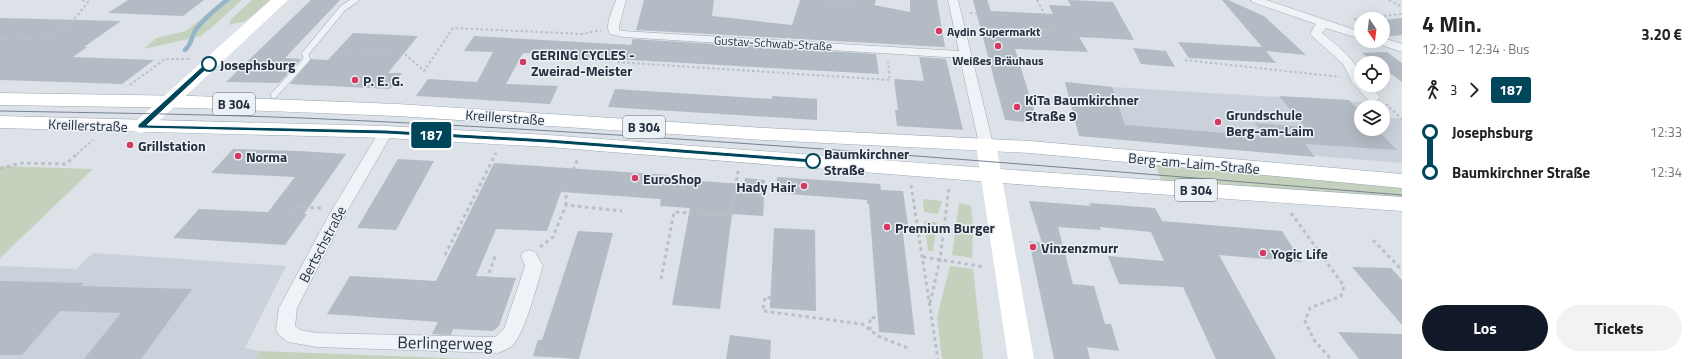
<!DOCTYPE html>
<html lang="de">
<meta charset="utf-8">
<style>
:root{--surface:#fff;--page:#f2f2f2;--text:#202124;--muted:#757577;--accent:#111827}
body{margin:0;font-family:"Titillium Web",sans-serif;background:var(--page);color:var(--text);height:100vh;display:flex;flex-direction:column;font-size:15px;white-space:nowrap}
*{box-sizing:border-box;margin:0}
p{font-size:13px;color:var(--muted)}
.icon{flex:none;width:22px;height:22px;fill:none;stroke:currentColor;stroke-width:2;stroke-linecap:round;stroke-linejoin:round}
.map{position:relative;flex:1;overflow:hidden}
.panel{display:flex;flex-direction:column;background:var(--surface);width:300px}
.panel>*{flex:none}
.badge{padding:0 8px;border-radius:3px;font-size:14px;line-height:26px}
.needle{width:26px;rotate:166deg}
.controls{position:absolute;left:1354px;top:12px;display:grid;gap:8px}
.controls a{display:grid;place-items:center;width:36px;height:36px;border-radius:50%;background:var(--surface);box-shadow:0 4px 16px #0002;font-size:20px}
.map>.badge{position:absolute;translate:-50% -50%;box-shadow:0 0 0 2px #fff}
.legs{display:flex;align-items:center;gap:6px;height:44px;padding:0 20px;font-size:13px}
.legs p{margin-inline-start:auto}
.summary{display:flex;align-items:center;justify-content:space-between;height:68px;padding:0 20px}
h1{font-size:22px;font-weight:700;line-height:30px}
.button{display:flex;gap:8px;margin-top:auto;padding:8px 20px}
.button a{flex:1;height:46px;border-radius:24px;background:var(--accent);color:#fff;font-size:16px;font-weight:700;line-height:46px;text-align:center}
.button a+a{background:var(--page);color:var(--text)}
ul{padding:0 20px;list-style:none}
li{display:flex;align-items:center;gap:14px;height:40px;font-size:15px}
li i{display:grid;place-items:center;width:6px;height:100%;margin:0 5px;background:currentColor}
li i::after{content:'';width:10px;height:10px;margin:-5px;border:3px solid;border-radius:50%;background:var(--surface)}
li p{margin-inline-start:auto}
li:first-child i{background:linear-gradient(#0000 50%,currentColor 0)}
li:last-child i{background:linear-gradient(currentColor 50%,#0000 0)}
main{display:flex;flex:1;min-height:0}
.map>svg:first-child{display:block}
</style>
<main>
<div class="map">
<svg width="1402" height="359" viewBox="0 0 1402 359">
<rect width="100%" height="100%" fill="#dce2e7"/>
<g fill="#cad1da">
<path d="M1065 82 1112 87 1377 103 1381 107H1361V129H1383V109L1392 118 1402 119V163L1079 136Z"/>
<path d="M93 253 286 266 245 348 260 351 255 359H0V266L76 269Z"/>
</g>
<g fill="#c4d2bd">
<path d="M224 0H242L210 29 206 31 201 36 144 49 156 38 186 31Z"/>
<path d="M252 0H270L246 21 229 25 231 19Z"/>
<path d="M1156 165 1402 187V197L1161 181Z"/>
<path d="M0 166 93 169 0 258Z"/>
<path d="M923 199 942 201 938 214 924 212Z"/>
<path d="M959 203 971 206 973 226 972 258 952 255Z"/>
<path d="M924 221 937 222 933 251H928Z"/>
<path d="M950 266 973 269 983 359H942L937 317Z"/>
<path d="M260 351 471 359H255Z"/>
</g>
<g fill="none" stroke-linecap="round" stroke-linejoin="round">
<path stroke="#94b4ca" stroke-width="4.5" d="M185 50C193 42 190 40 195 31 203 19 216 9 227 0"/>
</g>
<g fill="#b3bbc4">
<path d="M128 0H204L183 16 108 13Z"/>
<path d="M311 0H340L285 58 301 59 279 83 226 82Z"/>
<path d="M644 0H714L712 16 792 25 800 0H876L874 5 910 12V0H937L945 47 636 30Z"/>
<path d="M973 0H987L991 11 1053 14 1049 5 1071 6 1068 0 1113 2 1134 40 1079 37 1088 52 1015 49 1038 123 1005 120Z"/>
<path d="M1222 0H1228L1264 16 1306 55 1266 51 1276 63 1189 58 1178 42 1262 47Z"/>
<path d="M0 18 121 21 84 47H87L73 57 154 60 122 84 0 80Z"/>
<path d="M1402 18V35L1383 37V20Z"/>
<path d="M353 33 418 36 388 73H402L390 89 290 84 311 59 328 60Z"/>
<path d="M474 36 631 45 633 39 876 54 879 74 613 59 612 62 555 58 557 54 523 53 506 84 558 86 550 104 416 96 428 79 477 82 493 52 464 51Z"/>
<path d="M1133 48 1166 51 1175 67 1141 64Z"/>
<path d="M1387 52 1402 63V82L1383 68V63H1376L1362 53Z"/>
<path d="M919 57 946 59 963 130 897 126 895 110H898L894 79 924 81Z"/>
<path d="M1065 82 1112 87 1125 125 1265 136 1255 123 1305 127 1279 96 1349 100 1361 112V129H1377L1397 150 1305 144 1315 157 1079 136Z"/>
<path d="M615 89 772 99V96L817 99V120L608 107Z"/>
<path d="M233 149 299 151 346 154 304 214H307L285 245 173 238 199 209 268 212 295 177 211 173Z"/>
<path d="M398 159 434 161 396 230 357 228Z"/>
<path d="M494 163 669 175 668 179 744 184 745 178 765 180 763 216 732 214 720 309 672 305 690 208 660 206 661 199 561 192 547 231 496 229 476 276 516 278 499 326 493 331 453 329 451 335 432 334 438 322 327 314 350 276 436 281Z"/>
<path d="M777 177 880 184 881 190 903 191 908 225H902L915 335 879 332 869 204H867V200L776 193Z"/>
<path d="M1029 201 1091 206 1089 203 1155 208 1162 221 1282 231 1302 262 1219 255 1276 359H1216L1183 287 1119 284 1108 256 1164 261 1151 232 1100 227 1101 230 1058 227 1073 284 1094 286 1105 324H1111L1119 351 1087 347 1090 359H1054L1029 241 1042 243Z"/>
<path d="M774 228 815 230 816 311 770 308Z"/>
<path d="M578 231 613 233 579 359 533 356 538 340H542Z"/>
<path d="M1352 267 1391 268 1402 280V325Z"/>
<path d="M0 281 84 283 81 286 192 289 141 359H84L121 313 60 311 22 355H0Z"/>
<path d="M1338 332 1402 334V359H1359Z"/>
<path d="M730 335 771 340 770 359H726Z"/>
</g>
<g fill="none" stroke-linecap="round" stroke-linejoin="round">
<defs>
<path id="lane" d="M274 95 307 59 305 54 343 8 355 0"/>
<g id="street">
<path d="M616 0H626L619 27V30L623 31 959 51 948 0H958L993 144 991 147H981L979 144 960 58 623 37 610 34C604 25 613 10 616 0Z"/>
<path d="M1251 0H1266L1361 32V39L1326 28 1322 33C1339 48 1361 61 1361 85H1369L1380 97 1378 100H1368L1352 82 1343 64 1312 36 1310 34 1316 24 1252 2Z"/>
<path d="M1383 38 1402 44V52L1375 43 1373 41H1383Z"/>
<path d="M386 128 391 129 393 132 346 213 297 308 295 326 300 330 317 333 495 337 504 329 525 266 521 256 523 252 529 250 535 252 543 266C537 284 525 334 512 346 508 349 503 351 498 353L317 347 288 342 278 334 276 329 279 308 330 213 379 132 381 129Z"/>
</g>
<g id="primary">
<path d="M0 93 193 96 397 104 765 128 1030 141 1402 174V188L1030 153 765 140 397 116 193 108 0 105Z"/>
<path d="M0 116 386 126 548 135 1040 172 1402 197V211L1040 186 548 147 386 138 0 128Z"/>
</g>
</defs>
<use href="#lane" stroke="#a1a9b1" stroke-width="7"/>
<use href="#street" stroke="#a1a9b1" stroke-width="1"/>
<use href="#primary" stroke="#9ba7b4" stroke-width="1"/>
<g stroke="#bac0c6" stroke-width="2" stroke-dasharray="2.5 2.5" stroke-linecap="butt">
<path d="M819 0 856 2V0"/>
<path d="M1037 0 1053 29H1042L1047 41"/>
<path d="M1389 0 1402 7"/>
<path d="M970 13 1010 16"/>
<path d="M1354 19 1402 14"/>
<path d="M0 39C44 40 60 40 88 2L82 0"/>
<path d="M621 44 616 62 890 80 888 62"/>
<path d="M345 51 405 54 424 71 453 28 583 34 601 30"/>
<path d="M1185 60 1340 77"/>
<path d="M114 82V84L118 83"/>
<path d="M130 85 165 59H190"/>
<path d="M1386 104 1402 119"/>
<path d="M77 154 93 140"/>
</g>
<g stroke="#bac0c6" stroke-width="3" stroke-dasharray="3.5 3.5" stroke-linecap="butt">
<path d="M0 169 20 163 66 164 78 153"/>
<path d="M573 170 578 158"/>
<path d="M911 185 938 359"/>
<path d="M566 188V205"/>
<path d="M1291 213 1344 286 1341 296 1310 308 1305 321 1314 340 1331 359"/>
<path d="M293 214 298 207 323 208"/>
<path d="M1373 240 1402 270"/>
<path d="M540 247 553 237 566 205 622 211"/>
<path d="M445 255 496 153"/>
<path d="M923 257 985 267"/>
<path d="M489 273 496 254"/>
<path d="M661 279 674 212 731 216 738 171"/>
<path d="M771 298 765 297 763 311 862 324 878 336 910 349"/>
<path d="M930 303 940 260 949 187"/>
<path d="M870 330V318L878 317"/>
</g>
<use href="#lane" stroke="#eff2f6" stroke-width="6"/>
<use href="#street" fill="#eff2f6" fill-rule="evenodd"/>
<g fill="#fff" fill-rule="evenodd">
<path d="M271 0H288L148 131 141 133 134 131 131 127 134 123Z"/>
<path d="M986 138 993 140 996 144 1034 359H1008L976 144 979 140Z"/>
</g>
<use href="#primary" fill="#fff" fill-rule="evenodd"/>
<path stroke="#758392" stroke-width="1" d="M0 111C101 113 202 114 303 118 670 134 1036 165 1402 195"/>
</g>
<path fill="#00465a" stroke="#fff" d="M207 62 212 64 147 125 386 130 548 139 813 159 817 161 813 163 548 143 386 134 138 128V125Z"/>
<g fill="#d63861" stroke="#ecf1f5" stroke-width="1.5">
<circle cx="939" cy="31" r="4"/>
<circle cx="998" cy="46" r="4"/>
<circle cx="523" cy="62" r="4"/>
<circle cx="355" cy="80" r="4"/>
<circle cx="1017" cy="107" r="4"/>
<circle cx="1218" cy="122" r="4"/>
<circle cx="130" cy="145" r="4"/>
<circle cx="238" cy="156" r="4"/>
<circle cx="635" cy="178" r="4"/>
<circle cx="804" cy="186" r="4"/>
<circle cx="887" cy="227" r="4"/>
<circle cx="1033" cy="247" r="4"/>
<circle cx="1263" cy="253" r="4"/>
</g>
<g fill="#fff" stroke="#00465a" stroke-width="2">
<circle cx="209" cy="64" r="7"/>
<circle cx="813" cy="161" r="7"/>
</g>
<g text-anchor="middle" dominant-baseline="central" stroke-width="3" stroke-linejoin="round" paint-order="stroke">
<g font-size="12" font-weight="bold" fill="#25313f" stroke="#ecf1f5" text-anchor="start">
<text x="947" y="31">Aydin Supermarkt</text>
<text x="998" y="60" text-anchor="middle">Weißes Bräuhaus</text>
</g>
<g font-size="12" fill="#25313f" stroke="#ecf1f5">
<text transform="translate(773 43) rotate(3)">Gustav-Schwab-Straße</text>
</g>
<g fill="#ecf1f5" stroke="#616b76" stroke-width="1">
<rect x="213" y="93" width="42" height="22" rx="3"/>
<rect x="623" y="116" width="42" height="22" rx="3"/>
<rect x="1175" y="179" width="42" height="22" rx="3"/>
</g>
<g font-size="13" font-weight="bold" fill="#25313f">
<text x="234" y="104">B 304</text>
<text x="644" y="127">B 304</text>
<text x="1196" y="190">B 304</text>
</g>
<g font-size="14" font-weight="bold" fill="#25313f" stroke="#ecf1f5" text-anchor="start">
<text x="531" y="54">GERING CYCLES -<tspan x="531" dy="16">Zweirad-Meister</tspan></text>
<text x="363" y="80">P. E. G.</text>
<text x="1025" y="99">KiTa Baumkirchner<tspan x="1025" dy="16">Straße 9</tspan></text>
<text x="1226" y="114">Grundschule<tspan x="1226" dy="16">Berg-am-Laim</tspan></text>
<text x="138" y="145">Grillstation</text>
<text x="246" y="156">Norma</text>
<text x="643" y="178">EuroShop</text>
<text x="796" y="186" text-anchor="end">Hady Hair</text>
<text x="895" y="227">Premium Burger</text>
<text x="1041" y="247">Vinzenzmurr</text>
<text x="1271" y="253">Yogic Life</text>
</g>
<g font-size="14" font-weight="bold" fill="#25313f" stroke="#ecf1f5" text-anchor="start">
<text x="220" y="64">Josephsburg</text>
<text x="824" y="153">Baumkirchner<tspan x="824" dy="16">Straße</tspan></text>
</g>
<g font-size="14" fill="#25313f" stroke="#ecf1f5">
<text transform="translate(505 117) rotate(4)">Kreillerstraße</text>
<text transform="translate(88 125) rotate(2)">Kreillerstraße</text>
<text transform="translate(1194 163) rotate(5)">Berg-am-Laim-Straße</text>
<text transform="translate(322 244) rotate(-62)">Bertschstraße</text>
</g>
<g font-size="17" fill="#25313f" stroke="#ecf1f5">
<text transform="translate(445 343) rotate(1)">Berlingerweg</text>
</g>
</g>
</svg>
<div class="controls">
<a><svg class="needle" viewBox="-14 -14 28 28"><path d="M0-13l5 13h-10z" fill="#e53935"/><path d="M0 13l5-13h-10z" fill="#757577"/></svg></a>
<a><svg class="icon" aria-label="locate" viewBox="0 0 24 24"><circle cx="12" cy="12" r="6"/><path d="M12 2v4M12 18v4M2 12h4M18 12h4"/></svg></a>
<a><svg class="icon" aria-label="layers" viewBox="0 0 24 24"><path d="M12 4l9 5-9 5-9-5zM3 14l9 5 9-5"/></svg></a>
</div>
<b class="badge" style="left:431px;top:135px;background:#00465a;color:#fff">187</b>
</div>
<section class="panel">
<div class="summary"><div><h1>4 Min.</h1><p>12:30 – 12:34 · Bus</p></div><b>3.20 €</b></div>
<div class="legs"><svg class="icon" aria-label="walk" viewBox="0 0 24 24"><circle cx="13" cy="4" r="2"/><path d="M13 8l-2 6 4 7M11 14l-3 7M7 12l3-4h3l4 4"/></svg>3<svg class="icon" aria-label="forward" viewBox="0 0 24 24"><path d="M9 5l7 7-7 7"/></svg><b class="badge" style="background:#00465a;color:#fff">187</b></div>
<ul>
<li><i style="color:#00465a"></i><b>Josephsburg</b><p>12:33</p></li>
<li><i style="color:#00465a"></i><b>Baumkirchner Straße</b><p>12:34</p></li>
</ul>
<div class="button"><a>Los</a><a>Tickets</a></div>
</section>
</main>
